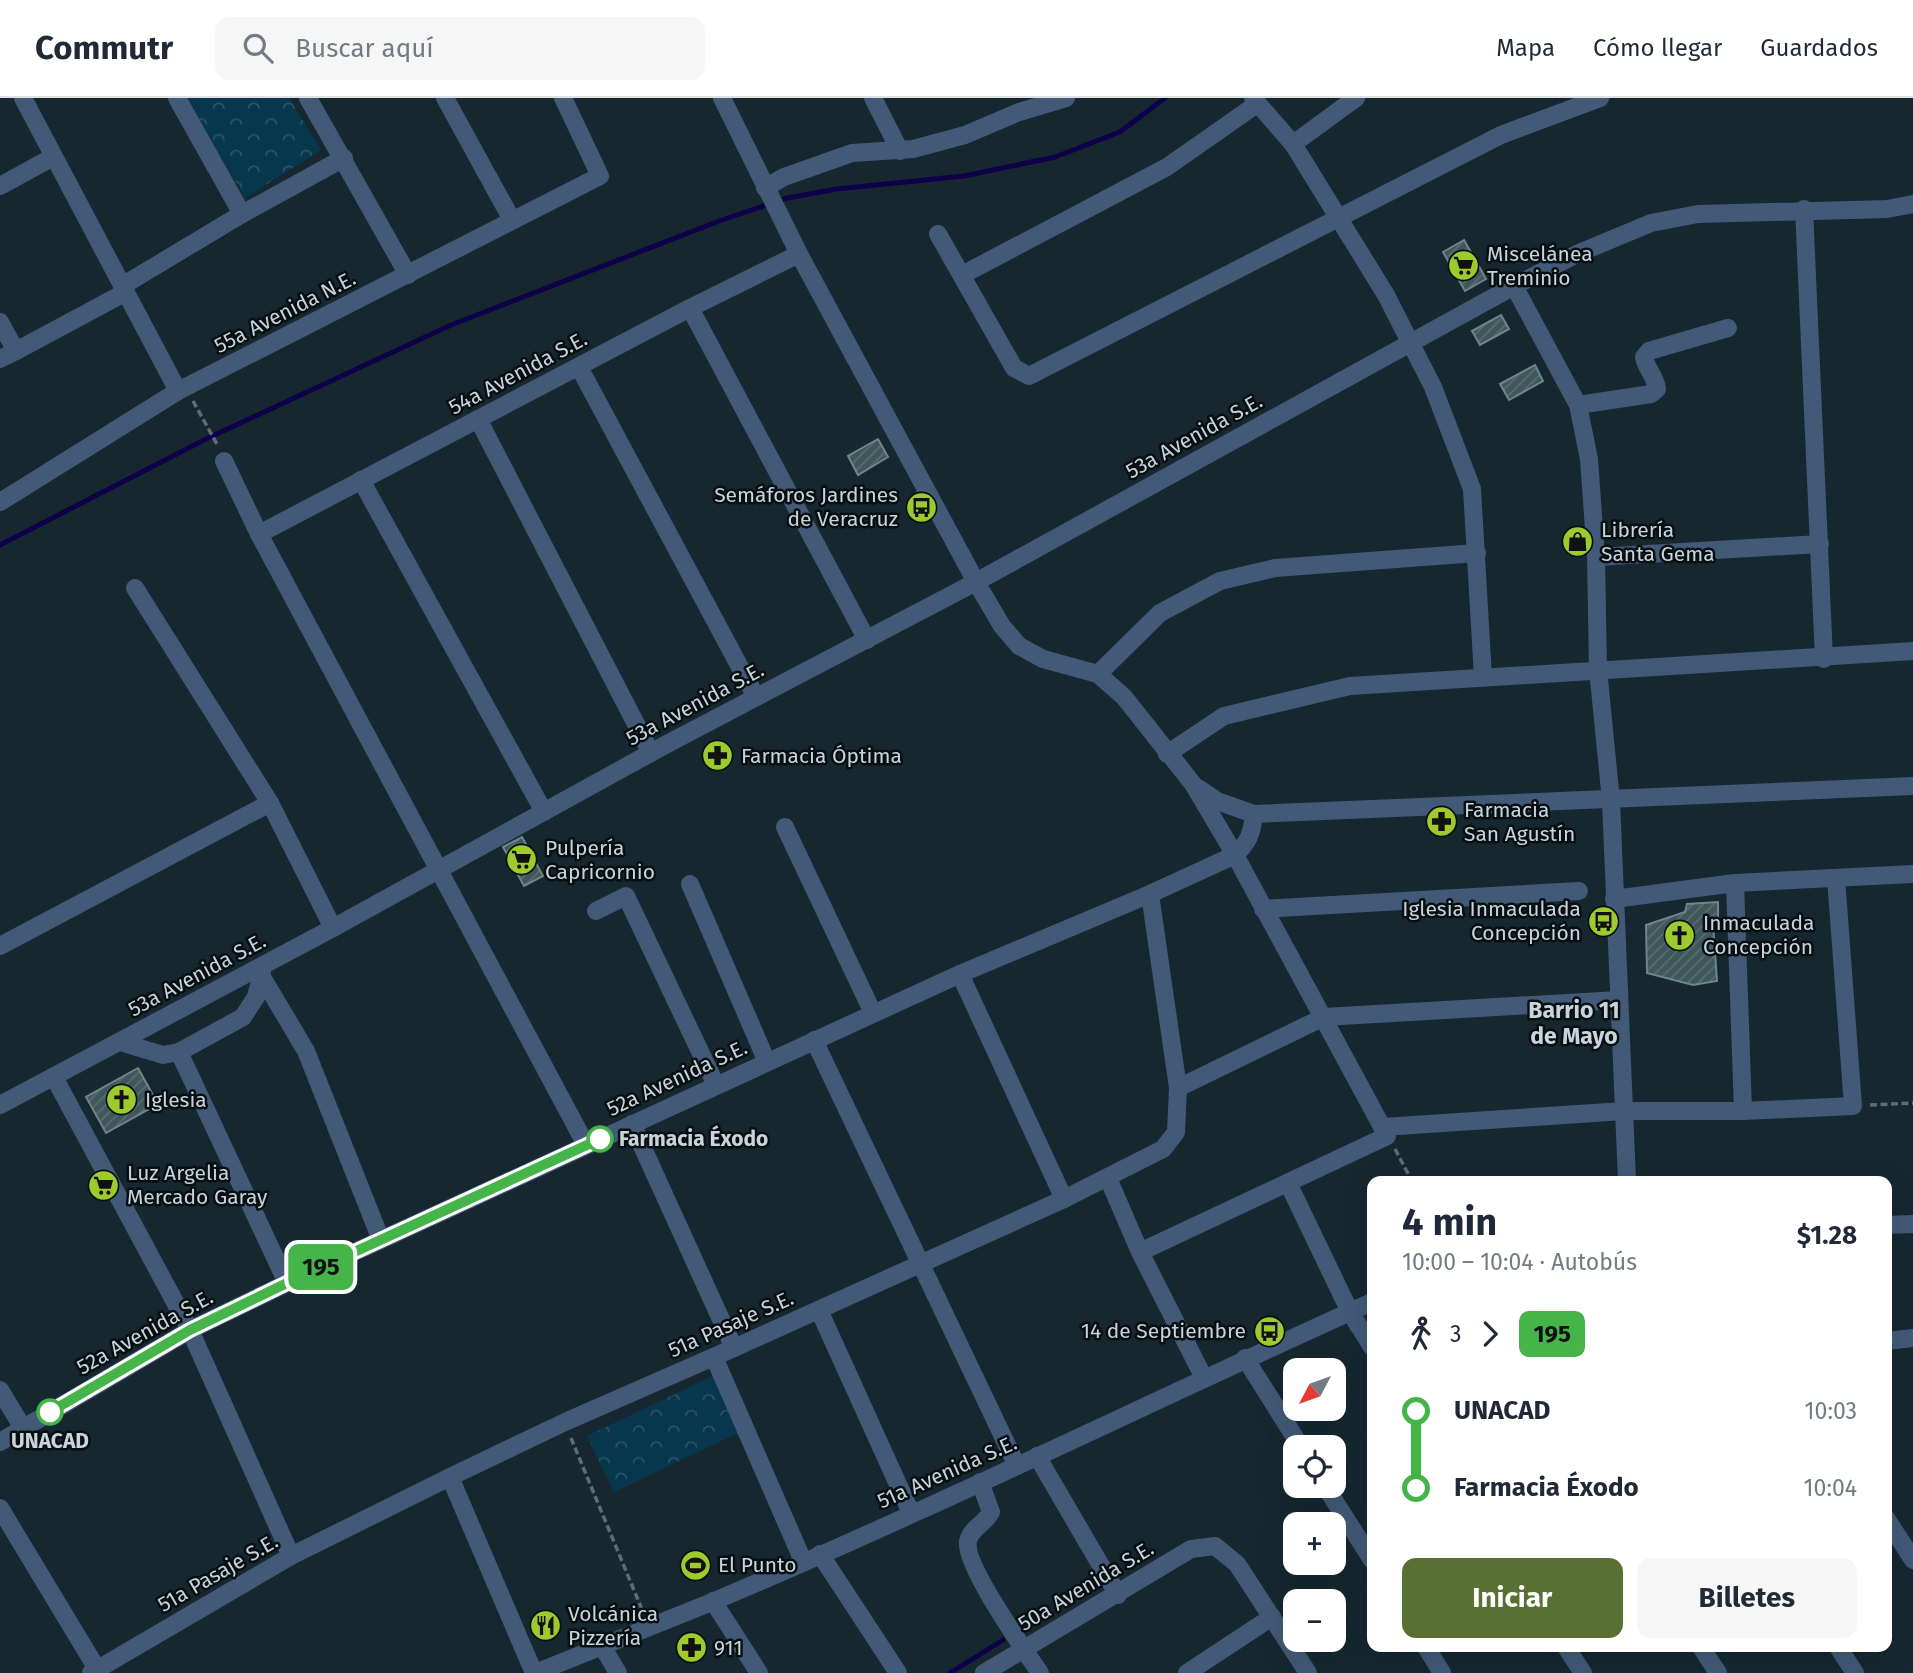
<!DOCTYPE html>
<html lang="es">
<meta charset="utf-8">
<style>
:root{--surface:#fff;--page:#f6f6f7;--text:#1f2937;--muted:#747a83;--line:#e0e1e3;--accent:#587133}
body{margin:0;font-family:"Fira Sans",sans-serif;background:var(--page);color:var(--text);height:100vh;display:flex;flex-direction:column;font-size:26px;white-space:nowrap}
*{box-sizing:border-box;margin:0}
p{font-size:23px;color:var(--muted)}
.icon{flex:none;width:38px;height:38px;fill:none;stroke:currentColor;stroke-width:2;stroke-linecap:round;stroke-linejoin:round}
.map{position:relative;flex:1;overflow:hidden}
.side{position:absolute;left:1367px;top:1078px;width:525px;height:476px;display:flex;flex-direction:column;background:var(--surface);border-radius:14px;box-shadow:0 7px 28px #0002}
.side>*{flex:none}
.badge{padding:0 14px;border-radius:10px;font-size:24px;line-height:46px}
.needle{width:46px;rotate:229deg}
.buttons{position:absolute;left:1283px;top:1260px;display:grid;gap:14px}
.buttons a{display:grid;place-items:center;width:63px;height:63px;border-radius:14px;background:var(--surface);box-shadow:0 7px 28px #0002;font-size:35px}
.map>.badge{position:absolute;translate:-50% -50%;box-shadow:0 0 0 4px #fff}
.legs{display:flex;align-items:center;gap:10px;height:77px;padding:0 35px;font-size:23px}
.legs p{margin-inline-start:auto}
.head{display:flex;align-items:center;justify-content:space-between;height:119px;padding:0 35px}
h1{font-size:38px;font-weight:700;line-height:52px}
.cta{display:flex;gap:14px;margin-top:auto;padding:14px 35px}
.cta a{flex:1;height:80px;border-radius:14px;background:var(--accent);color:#fff;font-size:28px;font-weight:700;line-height:80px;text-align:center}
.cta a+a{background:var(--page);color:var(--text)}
ul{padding:0 35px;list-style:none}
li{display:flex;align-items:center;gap:24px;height:77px;font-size:26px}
li i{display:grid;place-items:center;width:10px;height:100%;margin:0 9px;background:currentColor}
li i::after{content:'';width:18px;height:18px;margin:-9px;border:5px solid;border-radius:50%;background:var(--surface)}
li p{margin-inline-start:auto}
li:first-child i{background:linear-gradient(#0000 50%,currentColor 0)}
li:last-child i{background:linear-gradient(currentColor 50%,#0000 0)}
header{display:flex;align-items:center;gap:42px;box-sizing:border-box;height:98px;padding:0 35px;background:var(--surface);border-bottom:2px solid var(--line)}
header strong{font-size:33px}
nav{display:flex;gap:38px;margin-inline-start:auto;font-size:24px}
.search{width:490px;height:63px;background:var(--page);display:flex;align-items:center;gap:18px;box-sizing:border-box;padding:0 24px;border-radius:14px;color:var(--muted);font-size:26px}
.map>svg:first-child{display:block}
</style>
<header>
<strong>Commutr</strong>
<div class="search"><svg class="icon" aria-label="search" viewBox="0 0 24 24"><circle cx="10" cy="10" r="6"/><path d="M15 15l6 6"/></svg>Buscar aquí</div>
<nav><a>Mapa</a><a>Cómo llegar</a><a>Guardados</a></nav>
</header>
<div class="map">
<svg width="1913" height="1575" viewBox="0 0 1913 1575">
<defs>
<pattern id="park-crowns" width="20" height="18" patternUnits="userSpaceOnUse" patternTransform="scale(1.75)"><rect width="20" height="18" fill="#07374c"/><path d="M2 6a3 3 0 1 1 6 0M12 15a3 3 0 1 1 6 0" fill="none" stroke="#2a5365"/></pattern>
<pattern id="building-hatch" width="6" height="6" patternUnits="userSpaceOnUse" patternTransform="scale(1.75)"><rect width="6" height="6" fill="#3f565a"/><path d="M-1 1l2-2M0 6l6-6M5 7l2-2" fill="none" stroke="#596d71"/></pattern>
</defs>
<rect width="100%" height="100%" fill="#162730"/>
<g fill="url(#park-crowns)">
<path d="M185 0H289L321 52 245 100Z"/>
<path d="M713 1278 740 1334 614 1394 587 1338Z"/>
</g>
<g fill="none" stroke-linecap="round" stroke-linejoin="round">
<g stroke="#0d0048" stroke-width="5">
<path d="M0 447 206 341 451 227 719 123 787 100 837 91 964 78 1055 59 1120 34 1165 0"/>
<path d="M950 1575 1003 1542"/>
</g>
</g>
<g fill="url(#building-hatch)" stroke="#6e868a" stroke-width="2">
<path d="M1464 142 1486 181 1465 193 1443 154Z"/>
<path d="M1501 217 1509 231 1480 247 1472 233Z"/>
<path d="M1535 267 1543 283 1509 302 1500 286Z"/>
<path d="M878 341 888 359 858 377 848 358Z"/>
<path d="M522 739 543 778 524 788 503 749Z"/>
<path d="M1718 804V825L1713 826 1717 883 1693 887 1647 875 1646 827 1685 814 1687 806Z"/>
<path d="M138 970 158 1006 106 1035 86 999Z"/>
</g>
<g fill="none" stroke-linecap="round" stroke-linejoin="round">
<g stroke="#5e6d75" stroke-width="3.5" stroke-dasharray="7 3.5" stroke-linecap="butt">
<path d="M193 303 218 348"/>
<path d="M1870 1007 1913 1005"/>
<path d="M1395 1051 1412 1083"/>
<path d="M571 1340 643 1514"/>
</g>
<g stroke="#425a77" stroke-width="18">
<path d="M23 0 178 293"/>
<path d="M177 0 242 116"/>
<path d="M308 0 408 177"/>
<path d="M445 0 512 122"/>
<path d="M722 0 799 156 976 484 1002 528 1019 548 1043 561 1098 576 1124 599 1193 686 1235 757 1387 1038 1140 1154"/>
<path d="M873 0 900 53"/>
<path d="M1253 0 1293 46 1386 197 1433 289 1472 391 1483 579"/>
<path d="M1293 46 1356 0"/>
<path d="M0 88 53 59"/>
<path d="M765 90 784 79 852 55 913 51 965 37 1019 14 1066 0"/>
<path d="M1804 111 1824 561"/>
<path d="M938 136 1014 270 1029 278 1501 37 1600 0"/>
<path d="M962 177 1167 69 1257 6"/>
<path d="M122 188 242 116 344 60"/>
<path d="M1514 188 1578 307 1589 361 1596 459 1598 571 1611 703 1627 1083"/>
<path d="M690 210 867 542"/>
<path d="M0 224 16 253 126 194"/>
<path d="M0 261 16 253"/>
<path d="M579 269 756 599"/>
<path d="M1578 307 1651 296 1657 291C1656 279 1646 271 1644 259L1649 253 1728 230"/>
<path d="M478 321 651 655"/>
<path d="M224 363 259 436 586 1047"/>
<path d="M361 382 544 714"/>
<path d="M0 404 178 293 600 78 563 0"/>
<path d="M259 436 690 210 799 156"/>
<path d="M1596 459 1820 446"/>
<path d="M135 490 270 705 333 830"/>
<path d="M1098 576 1160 515 1220 483 1275 470 1477 455"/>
<path d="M1167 656 1224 618 1350 588 1913 553"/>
<path d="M1198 690 1217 703 1254 716 1913 688"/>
<path d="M785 729 873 915"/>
<path d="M1735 785 1743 1013"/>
<path d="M690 786 767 964"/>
<path d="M1614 801 1735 785 1913 776"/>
<path d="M1263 811 1579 793"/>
<path d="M596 813 626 798 716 987"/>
<path d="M0 848 270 705"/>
<path d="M960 876 1064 1101"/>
<path d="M262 879 306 953 381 1142"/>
<path d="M814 942 1017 1368"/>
<path d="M120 944 163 957 179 954 243 919 256 899 262 875"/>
<path d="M179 954 287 1185"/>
<path d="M54 979 190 1232 291 1458"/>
<path d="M1178 990 1324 919 1618 902"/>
<path d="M0 1007 333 830 667 646 976 484 1514 188 1579 155 1651 125 1698 116 1887 111 1913 106"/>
<path d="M632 1026 734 1250"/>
<path d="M1383 1029 1624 1013H1743L1853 1008 1836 780"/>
<path d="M1108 1080 1140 1154 1204 1280"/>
<path d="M1288 1085 1350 1214 1372 1249"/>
<path d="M1886 1127 1913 1126"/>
<path d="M819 1212 911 1415"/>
<path d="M1886 1243 1913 1240"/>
<path d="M714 1259 803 1463"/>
<path d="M1245 1260 1301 1349"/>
<path d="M0 1292 23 1330"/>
<path d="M0 1344 190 1232 287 1185 960 876 1150 796 1235 757C1249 744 1252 735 1254 716"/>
<path d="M1037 1358 1118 1497"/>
<path d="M450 1379 534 1575"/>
<path d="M980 1384 991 1414C986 1425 971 1430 968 1443 963 1465 1025 1553 1040 1575"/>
<path d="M1325 1388 1372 1462"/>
<path d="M0 1410 97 1571"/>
<path d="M1886 1420 1913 1462"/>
<path d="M820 1456 898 1575"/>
<path d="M713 1503 759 1575"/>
<path d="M602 1548 618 1575"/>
<path d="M1426 1549 1442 1575"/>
<path d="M1566 1549 1583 1575"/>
<path d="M1701 1549 1718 1575"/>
<path d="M1838 1549 1855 1575"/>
<path d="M91 1575 291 1458 450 1379 565 1324 734 1250 1064 1101 1163 1051 1176 1034 1178 990 1150 796"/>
<path d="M535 1575C594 1551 653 1528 712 1504 935 1410 1152 1303 1372 1204"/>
<path d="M984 1575 1191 1451 1215 1448 1237 1466 1308 1575"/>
<path d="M1187 1575 1272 1519"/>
</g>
</g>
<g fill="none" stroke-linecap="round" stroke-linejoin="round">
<defs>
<path id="line-1" d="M50 1314 190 1232 287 1185 600 1041"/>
</defs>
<use href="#line-1" stroke="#fff" stroke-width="16"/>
<use href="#line-1" stroke="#45b549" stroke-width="10"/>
</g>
<defs>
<symbol id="supermarket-disc" viewBox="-11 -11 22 22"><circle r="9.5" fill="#9eca2e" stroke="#070f13"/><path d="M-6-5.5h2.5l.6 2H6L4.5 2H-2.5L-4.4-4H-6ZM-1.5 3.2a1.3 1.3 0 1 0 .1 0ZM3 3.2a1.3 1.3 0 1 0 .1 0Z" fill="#111"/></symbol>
<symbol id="bus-disc" viewBox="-11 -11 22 22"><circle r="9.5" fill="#9eca2e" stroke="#070f13"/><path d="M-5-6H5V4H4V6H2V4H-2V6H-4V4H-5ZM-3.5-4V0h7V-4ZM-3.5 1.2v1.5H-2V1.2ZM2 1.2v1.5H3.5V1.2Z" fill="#111"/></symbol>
<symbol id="shop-disc" viewBox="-11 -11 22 22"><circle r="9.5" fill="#9eca2e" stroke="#070f13"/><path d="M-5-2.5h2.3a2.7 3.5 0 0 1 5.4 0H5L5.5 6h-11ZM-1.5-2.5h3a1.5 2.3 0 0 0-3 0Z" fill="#111"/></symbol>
<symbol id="pharmacy-disc" viewBox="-11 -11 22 22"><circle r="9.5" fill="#9eca2e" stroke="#070f13"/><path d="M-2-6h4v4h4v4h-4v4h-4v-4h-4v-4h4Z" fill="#111"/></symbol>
<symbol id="church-disc" viewBox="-11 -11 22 22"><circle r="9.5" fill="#9eca2e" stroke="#070f13"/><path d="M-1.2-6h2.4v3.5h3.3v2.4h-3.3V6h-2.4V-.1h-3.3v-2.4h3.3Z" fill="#111"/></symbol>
<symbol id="stadium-disc" viewBox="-11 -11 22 22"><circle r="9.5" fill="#9eca2e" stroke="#070f13"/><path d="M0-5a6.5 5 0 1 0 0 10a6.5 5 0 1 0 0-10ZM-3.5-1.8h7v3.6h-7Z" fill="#111"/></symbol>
<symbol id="restaurant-disc" viewBox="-11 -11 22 22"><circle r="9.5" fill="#9eca2e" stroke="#070f13"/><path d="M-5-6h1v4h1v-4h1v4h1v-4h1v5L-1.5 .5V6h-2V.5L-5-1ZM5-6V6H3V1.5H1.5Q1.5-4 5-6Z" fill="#111"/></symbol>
</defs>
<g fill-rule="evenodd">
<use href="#supermarket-disc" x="1446" y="150" width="35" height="35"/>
<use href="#bus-disc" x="904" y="392" width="35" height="35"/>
<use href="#shop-disc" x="1560" y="426" width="35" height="35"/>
<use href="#pharmacy-disc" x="700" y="640" width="35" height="35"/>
<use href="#pharmacy-disc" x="1424" y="706" width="35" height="35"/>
<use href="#supermarket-disc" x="504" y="744" width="35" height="35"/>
<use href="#bus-disc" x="1586" y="806" width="35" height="35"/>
<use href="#church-disc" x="1662" y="820" width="35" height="35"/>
<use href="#church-disc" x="104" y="984" width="35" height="35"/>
<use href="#supermarket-disc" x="86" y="1070" width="35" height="35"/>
<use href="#bus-disc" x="1252" y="1216" width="35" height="35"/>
<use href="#stadium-disc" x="678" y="1450" width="35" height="35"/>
<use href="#restaurant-disc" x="528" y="1510" width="35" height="35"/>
<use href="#pharmacy-disc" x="674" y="1532" width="35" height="35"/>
</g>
<g fill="#fff" stroke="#45b549" stroke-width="3.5">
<circle cx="600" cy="1041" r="12"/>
<circle cx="50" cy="1314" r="12"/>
</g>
<g text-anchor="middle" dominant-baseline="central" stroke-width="5" stroke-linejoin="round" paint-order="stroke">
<g font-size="21" fill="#c9d4da" stroke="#070f13" text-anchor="start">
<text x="1487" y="156">Miscelánea<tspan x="1487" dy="24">Treminio</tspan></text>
<text x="898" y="397" text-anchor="end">Semáforos Jardines<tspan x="898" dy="24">de Veracruz</tspan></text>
<text x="1601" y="432">Librería<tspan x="1601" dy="24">Santa Gema</tspan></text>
<text x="741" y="658">Farmacia Óptima</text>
<text x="1464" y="712">Farmacia<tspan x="1464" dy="24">San Agustín</tspan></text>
<text x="545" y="750">Pulpería<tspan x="545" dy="24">Capricornio</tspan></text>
<text x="1581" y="811" text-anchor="end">Iglesia Inmaculada<tspan x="1581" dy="24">Concepción</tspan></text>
<text x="1703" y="825">Inmaculada<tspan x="1703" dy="24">Concepción</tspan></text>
<text x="145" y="1002">Iglesia</text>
<text x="127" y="1075">Luz Argelia<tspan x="127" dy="24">Mercado Garay</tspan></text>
<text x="1246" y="1233" text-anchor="end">14 de Septiembre</text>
<text x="718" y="1467">El Punto</text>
<text x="568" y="1516">Volcánica<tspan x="568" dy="24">Pizzería</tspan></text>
<text x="714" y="1550">911</text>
</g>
<g font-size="21" fill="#c9d4da" stroke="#070f13">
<text transform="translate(285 214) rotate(-27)">55a Avenida N.E.</text>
<text transform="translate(518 275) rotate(-28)">54a Avenida S.E.</text>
<text transform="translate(1194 338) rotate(-29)">53a Avenida S.E.</text>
<text transform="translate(695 606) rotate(-28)">53a Avenida S.E.</text>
<text transform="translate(197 877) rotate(-28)">53a Avenida S.E.</text>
<text transform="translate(677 980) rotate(-25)">52a Avenida S.E.</text>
<text transform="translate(731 1226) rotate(-24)">51a Pasaje S.E.</text>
<text transform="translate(145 1234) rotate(-29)">52a Avenida S.E.</text>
<text transform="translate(947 1374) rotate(-24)">51a Avenida S.E.</text>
<text transform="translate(218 1475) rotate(-30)">51a Pasaje S.E.</text>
<text transform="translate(1086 1488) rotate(-31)">50a Avenida S.E.</text>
</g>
<g font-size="21" font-weight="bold" fill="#c9d4da" stroke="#070f13" text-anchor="start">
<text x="619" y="1041">Farmacia Éxodo</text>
<text x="50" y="1343" text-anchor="middle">UNACAD</text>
</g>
<g font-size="23" font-weight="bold" fill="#c9d4da" stroke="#070f13">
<text x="1574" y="912">Barrio 11<tspan x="1574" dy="26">de Mayo</tspan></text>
</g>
</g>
</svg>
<div class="buttons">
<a><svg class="needle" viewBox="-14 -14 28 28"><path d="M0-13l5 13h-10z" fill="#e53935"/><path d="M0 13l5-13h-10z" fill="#747a83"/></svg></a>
<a><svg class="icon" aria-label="locate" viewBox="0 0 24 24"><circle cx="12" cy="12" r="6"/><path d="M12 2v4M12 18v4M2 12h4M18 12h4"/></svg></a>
<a>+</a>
<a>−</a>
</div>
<b class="badge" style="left:321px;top:1169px;background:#45b549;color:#111">195</b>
<section class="side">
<div class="head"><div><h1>4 min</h1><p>10:00 – 10:04 · Autobús</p></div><b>$1.28</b></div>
<div class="legs"><svg class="icon" aria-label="walk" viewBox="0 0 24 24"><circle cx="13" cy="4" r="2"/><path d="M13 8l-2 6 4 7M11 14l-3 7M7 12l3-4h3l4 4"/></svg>3<svg class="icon" aria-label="forward" viewBox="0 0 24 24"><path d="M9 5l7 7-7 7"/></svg><b class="badge" style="background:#45b549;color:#111">195</b></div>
<ul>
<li><i style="color:#45b549"></i><b>UNACAD</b><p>10:03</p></li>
<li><i style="color:#45b549"></i><b>Farmacia Éxodo</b><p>10:04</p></li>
</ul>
<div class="cta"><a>Iniciar</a><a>Billetes</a></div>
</section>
</div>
